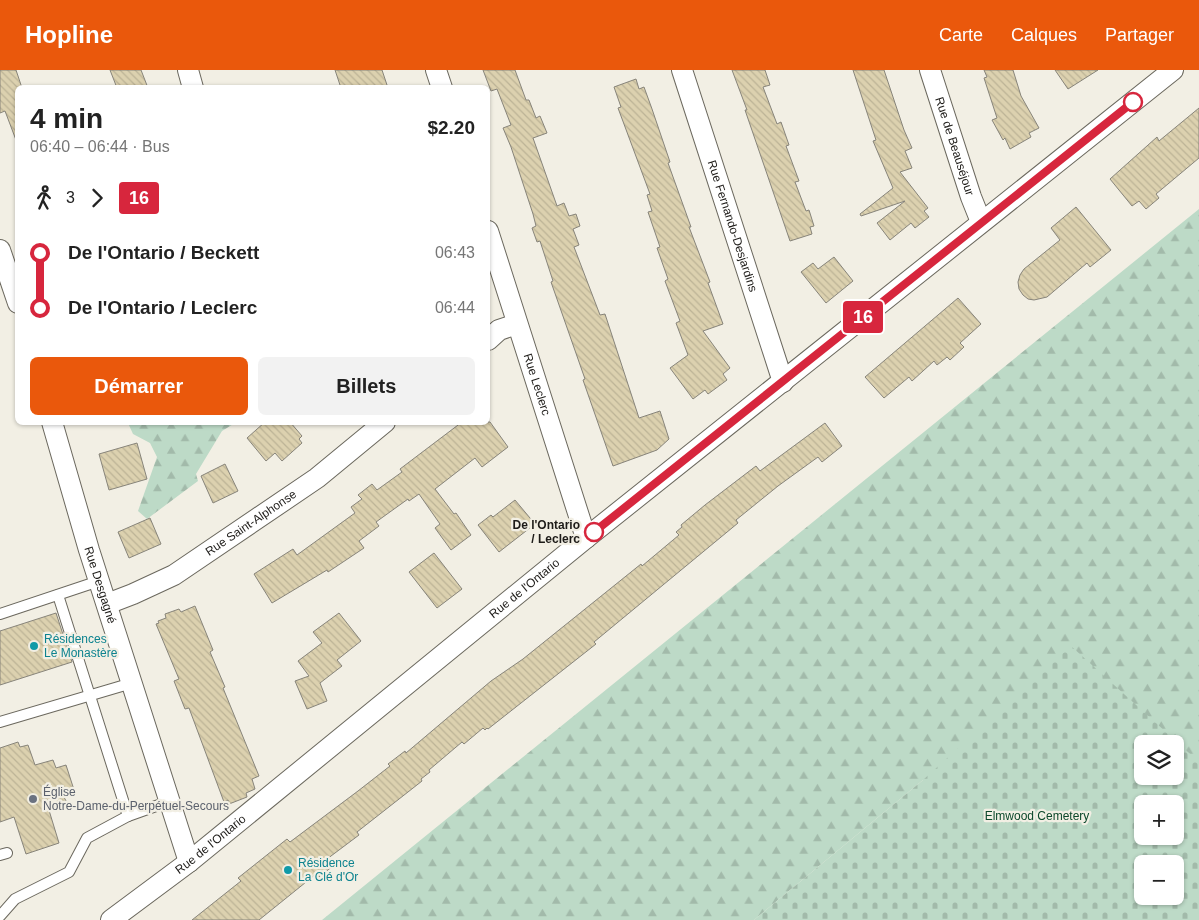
<!DOCTYPE html>
<html lang="fr">
<meta charset="utf-8">
<style>
:root{--surface:#fff;--page:#f2f2f2;--text:#222;--muted:#767676;--accent:#ea580c}
body{margin:0;font-family:Arial,sans-serif;background:var(--page);color:var(--text);height:100vh;display:flex;flex-direction:column;font-size:19px;white-space:nowrap}
*{box-sizing:border-box;margin:0}
p{font-size:16px;color:var(--muted)}
.icon{flex:none;width:28px;height:28px;fill:none;stroke:currentColor;stroke-width:2;stroke-linecap:round;stroke-linejoin:round}
.map{position:relative;flex:1;overflow:hidden}
.panel{position:absolute;left:15px;top:15px;width:475px;height:340px;display:flex;flex-direction:column;background:var(--surface);border-radius:8px;box-shadow:0 1px 4px #0004}
.panel>*{flex:none}
.badge{padding:0 10px;border-radius:4px;font-size:18px;line-height:32px}
.controls{position:absolute;left:1134px;top:665px;display:grid;gap:10px}
.controls a{display:grid;place-items:center;width:50px;height:50px;border-radius:8px;background:var(--surface);box-shadow:0 1px 4px #0004;font-size:25px}
.map>.badge{position:absolute;translate:-50% -50%;box-shadow:0 0 0 2px #fff}
.legs{display:flex;align-items:center;gap:8px;height:55px;padding:0 15px;font-size:16px}
.legs p{margin-inline-start:auto}
.headline{display:flex;align-items:center;justify-content:space-between;height:85px;padding:0 15px}
h1{font-size:28px;font-weight:800;line-height:38px}
.action{display:flex;gap:10px;margin-top:auto;padding:10px 15px}
.action a{flex:1;height:58px;border-radius:8px;background:var(--accent);color:#fff;font-size:20px;font-weight:800;line-height:58px;text-align:center}
.action a+a{background:var(--page);color:var(--text)}
ul{padding:0 15px;list-style:none}
li{display:flex;align-items:center;gap:18px;height:55px;font-size:19px}
li i{display:grid;place-items:center;width:8px;height:100%;margin:0 6px;background:currentColor}
li i::after{content:'';width:12px;height:12px;margin:-6px;border:4px solid;border-radius:50%;background:var(--surface)}
li p{margin-inline-start:auto}
li:first-child i{background:linear-gradient(#0000 50%,currentColor 0)}
li:last-child i{background:linear-gradient(currentColor 50%,#0000 0)}
header{display:flex;align-items:center;gap:30px;box-sizing:border-box;height:70px;padding:0 25px;background:var(--accent);color:#fff}
header strong{font-size:24px}
nav{display:flex;gap:28px;margin-inline-start:auto;font-size:18px}
.map>svg:first-child{display:block}
</style>
<header>
<strong>Hopline</strong>
<nav><a>Carte</a><a>Calques</a><a>Partager</a></nav>
</header>
<div class="map">
<svg width="1199" height="850" viewBox="0 0 1199 850">
<defs>
<pattern id="forest-firs" width="22" height="20" patternUnits="userSpaceOnUse" patternTransform="scale(1.25)"><rect width="22" height="20" fill="#bddac7"/><path d="M5 1l3.5 6h-7zM16 11l3.5 6h-7z" fill="#a2baaa"/></pattern>
<pattern id="cemetery-stones" width="16" height="16" patternUnits="userSpaceOnUse" patternTransform="scale(1.25)"><rect width="16" height="16" fill="#bddac7"/><path d="M2 7V4a2 2 0 0 1 4 0v3zM10 15v-3a2 2 0 0 1 4 0v3z" fill="#a2baaa"/></pattern>
<pattern id="building-back-hatch" width="6" height="6" patternUnits="userSpaceOnUse" patternTransform="scale(1.25)"><rect width="6" height="6" fill="#dcd1af"/><path d="M-1 5l2 2M0 0l6 6M5-1l2 2" fill="none" stroke="#bcb396"/></pattern>
</defs>
<rect width="100%" height="100%" fill="#f2efe4"/>
<g fill="url(#forest-firs)" fill-rule="evenodd">
<path d="M1199 139V777L1175 734 923 710 754 850H322ZM1142 674H1175V706H1142Z"/>
<path d="M128 353H235L222 361 196 404 198 411 147 449 138 441 157 387 150 373 133 364Z"/>
</g>
<path fill="url(#cemetery-stones)" fill-rule="evenodd" d="M1071 576 1199 692V850H754L923 710ZM1142 674H1175V706H1142ZM1142 734H1175V766H1142ZM1142 794H1175V826H1142Z"/>
<g fill="url(#building-back-hatch)" stroke="#87847a">
<path d="M0 0H16L22 18H18V69L16 70 5 41 0 43Z"/>
<path d="M110 0H141L148 18H117Z"/>
<path d="M335 0H382L388 18H341Z"/>
<path d="M483 0H515L526 30H529L536 48 540 46 547 63 533 68 557 136 564 133 569 146 576 144 580 156 573 159 579 175 574 177 600 245 605 244 639 348 660 341 669 369 657 380 613 396 583 310 585 309 551 212 553 211 540 171 537 172 532 158 536 156 533 144 511 77 503 58 511 55 497 19 491 21Z"/>
<path d="M732 0H765L770 15 763 17 777 54 781 52 789 75 786 76 799 111 795 112 806 141 809 140 814 156 810 157 812 164 790 171 745 40H747Z"/>
<path d="M853 0H884L904 60 912 78 905 81 912 98 900 102 928 138 924 141 929 147 915 158 911 153 890 170 877 153 905 131 861 146 860 144 893 118 873 71 876 70Z"/>
<path d="M984 0H1013L1021 26 1039 58 1029 63 1031 67 1010 79 1005 68 1003 70 992 50 997 48 984 8 987 7Z"/>
<path d="M1055 0H1098L1068 19Z"/>
<path d="M636 9 639 19 644 17 652 39 670 92 668 93 691 157H689L710 212 708 213 723 254 703 261 730 298 723 304 727 310 708 324 705 320 693 329 670 298 688 285 676 253 680 251 665 211 668 209 657 178 660 177 648 142 652 141 647 125 650 124 618 38 621 37 614 17Z"/>
<path d="M1199 38V88L1156 124 1159 128 1146 139 1139 131 1132 136 1110 109 1157 67 1159 71Z"/>
<path d="M1076 137 1111 180 1090 197 1087 193 1047 227 1034 230 1028 229 1023 225 1019 219 1018 212 1020 205 1024 199 1060 170 1051 158Z"/>
<path d="M834 187 853 211 826 233 801 202 813 193 818 199Z"/>
<path d="M958 228 981 254 960 273 964 277 950 290 947 287 937 295 934 291 912 311 909 307 884 328 865 307Z"/>
<path d="M265 352H290L302 366 299 369 302 373 282 391 275 383 266 391 247 368Z"/>
<path d="M462 352H490L508 377 482 397 475 388 435 419 454 444 456 443 471 465 451 480 435 458 440 454 419 424 409 431 408 429 376 452 379 456 359 471 364 478 328 502 327 500 272 533 254 504 293 479 297 485 355 443 351 437 362 429 358 425 372 414 377 420 402 402 400 399Z"/>
<path d="M825 353 842 376 822 392 818 387 778 416 736 450 738 453 594 572 596 574 488 659 487 658 485 660 483 658 464 674 462 672 429 700 430 702 421 709 422 711 357 762 359 765 327 789 333 796 319 807 316 804 259 850H192L241 811 238 808 287 769 290 772 358 721 390 696 388 694 405 681 406 683 491 611 523 589 641 494 642 496 679 465 676 462 682 457 681 455 705 435 756 396 760 401Z"/>
<path d="M137 373 147 409 109 420 99 384Z"/>
<path d="M225 394 238 421 213 433 201 406Z"/>
<path d="M515 430 535 454 499 482 478 455 491 445 493 447Z"/>
<path d="M150 448 161 474 129 488 118 462Z"/>
<path d="M434 483 462 519 437 538 409 502Z"/>
<path d="M195 536 213 580 210 582 225 617 223 618 259 706 252 709 255 719 246 723 247 727 229 734 228 730 224 732 189 638 185 639 174 611 179 609 156 554 159 553 158 551 166 548 165 544 179 539 181 542Z"/>
<path d="M56 543 72 592 0 615V561Z"/>
<path d="M339 543 361 571 337 590 342 596 320 613 327 631 307 639 295 611 309 606 298 591 322 573 313 562Z"/>
<path d="M18 672 20 677 28 675 35 695 53 690 56 698 66 695 75 723 64 727 66 731 48 737 59 773 26 784 14 747 0 752V678Z"/>
</g>
<g fill="none" stroke-linecap="round" stroke-linejoin="round">
<defs>
<g id="lane">
<path d="M58 525 128 746 170 731"/>
<path d="M0 544 99 511"/>
<path d="M0 652 132 613"/>
<path d="M0 785 7 783"/>
<path d="M0 846 15 829 69 802 87 768 128 746"/>
</g>
<g id="street">
<path d="M188 0 193 18"/>
<path d="M436 0 442 18"/>
<path id="s1" d="M682 0 783 312"/>
<path id="s2" d="M930 0 971 127 981 152"/>
<path id="s3" d="M488 161 586 468"/>
<path d="M0 180 18 233"/>
<path d="M488 270 499 260 517 254"/>
<path id="s4" d="M52 352 89 480 189 792"/>
<path id="s5" d="M107 534 133 524 174 505 317 408 385 352"/>
<path id="s6" d="M111 850 189 792 586 468 1173 0"/>
</g>
</defs>
<use href="#lane" stroke="#6b685e" stroke-width="12"/>
<use href="#street" stroke="#6b685e" stroke-width="22"/>
<use href="#lane" stroke="#fff" stroke-width="10"/>
<use href="#street" stroke="#fff" stroke-width="20"/>
</g>
<g fill="none" stroke-linecap="round" stroke-linejoin="round">
<defs>
<path id="line-1" d="M594 462 1133 32"/>
</defs>
<use href="#line-1" stroke="#fff" stroke-width="11"/>
<use href="#line-1" stroke="#d7263d" stroke-width="8"/>
</g>
<g fill="#fff" stroke="#d7263d" stroke-width="2.5">
<circle cx="1133" cy="32" r="9"/>
<circle cx="594" cy="462" r="9"/>
</g>
<g fill="#0f9aa8" stroke="#f2efe4" stroke-width="2">
<circle cx="34" cy="576" r="5"/>
<circle cx="288" cy="800" r="5"/>
</g>
<circle fill="#6b7280" stroke="#f2efe4" stroke-width="2" cx="33" cy="729" r="5"/>
<g text-anchor="middle" dominant-baseline="central" stroke-width="4.5" stroke-linejoin="round" paint-order="stroke">
<g font-size="12" fill="#1d1b18" stroke="#f2efe4">
<text stroke="none"><textPath href="#s2" startOffset="80">Rue de Beauséjour</textPath></text>
<text stroke="none"><textPath href="#s1" startOffset="164">Rue Fernando-Desjardins</textPath></text>
<text stroke="none"><textPath href="#s3" startOffset="161">Rue Leclerc</textPath></text>
<text stroke="none"><textPath href="#s5" startOffset="166">Rue Saint-Alphonse</textPath></text>
<text stroke="none"><textPath href="#s4" startOffset="170">Rue Desgagné</textPath></text>
<text stroke="none"><textPath href="#s6" startOffset="530">Rue de l'Ontario</textPath></text>
<text stroke="none"><textPath href="#s6" startOffset="125">Rue de l'Ontario</textPath></text>
</g>
<g font-size="12" font-weight="bold" fill="#1d1b18" stroke="#f2efe4" text-anchor="end">
<text x="580" y="455">De l'Ontario<tspan x="580" dy="14">/ Leclerc</tspan></text>
</g>
<g font-size="12" fill="#0d838f" stroke="#f2efe4" text-anchor="start">
<text x="44" y="569">Résidences<tspan x="44" dy="14">Le Monastère</tspan></text>
<text x="298" y="793">Résidence<tspan x="298" dy="14">La Clé d'Or</tspan></text>
</g>
<g font-size="12" fill="#5b616d" stroke="#f2efe4" text-anchor="start">
<text x="43" y="722">Église<tspan x="43" dy="14">Notre-Dame-du-Perpétuel-Secours</tspan></text>
</g>
<g font-size="12" fill="#0c482b" stroke="#f2efe4">
<text x="1037" y="746">Elmwood Cemetery</text>
</g>
</g>
</svg>
<div class="controls">
<a><svg class="icon" aria-label="layers" viewBox="0 0 24 24"><path d="M12 4l9 5-9 5-9-5zM3 14l9 5 9-5"/></svg></a>
<a>+</a>
<a>−</a>
</div>
<b class="badge" style="left:863px;top:247px;background:#d7263d;color:#fff">16</b>
<section class="panel">
<div class="headline"><div><h1>4 min</h1><p>06:40 – 06:44 · Bus</p></div><b>$2.20</b></div>
<div class="legs"><svg class="icon" aria-label="walk" viewBox="0 0 24 24"><circle cx="13" cy="4" r="2"/><path d="M13 8l-2 6 4 7M11 14l-3 7M7 12l3-4h3l4 4"/></svg>3<svg class="icon" aria-label="forward" viewBox="0 0 24 24"><path d="M9 5l7 7-7 7"/></svg><b class="badge" style="background:#d7263d;color:#fff">16</b></div>
<ul>
<li><i style="color:#d7263d"></i><b>De l'Ontario / Beckett</b><p>06:43</p></li>
<li><i style="color:#d7263d"></i><b>De l'Ontario / Leclerc</b><p>06:44</p></li>
</ul>
<div class="action"><a>Démarrer</a><a>Billets</a></div>
</section>
</div>
